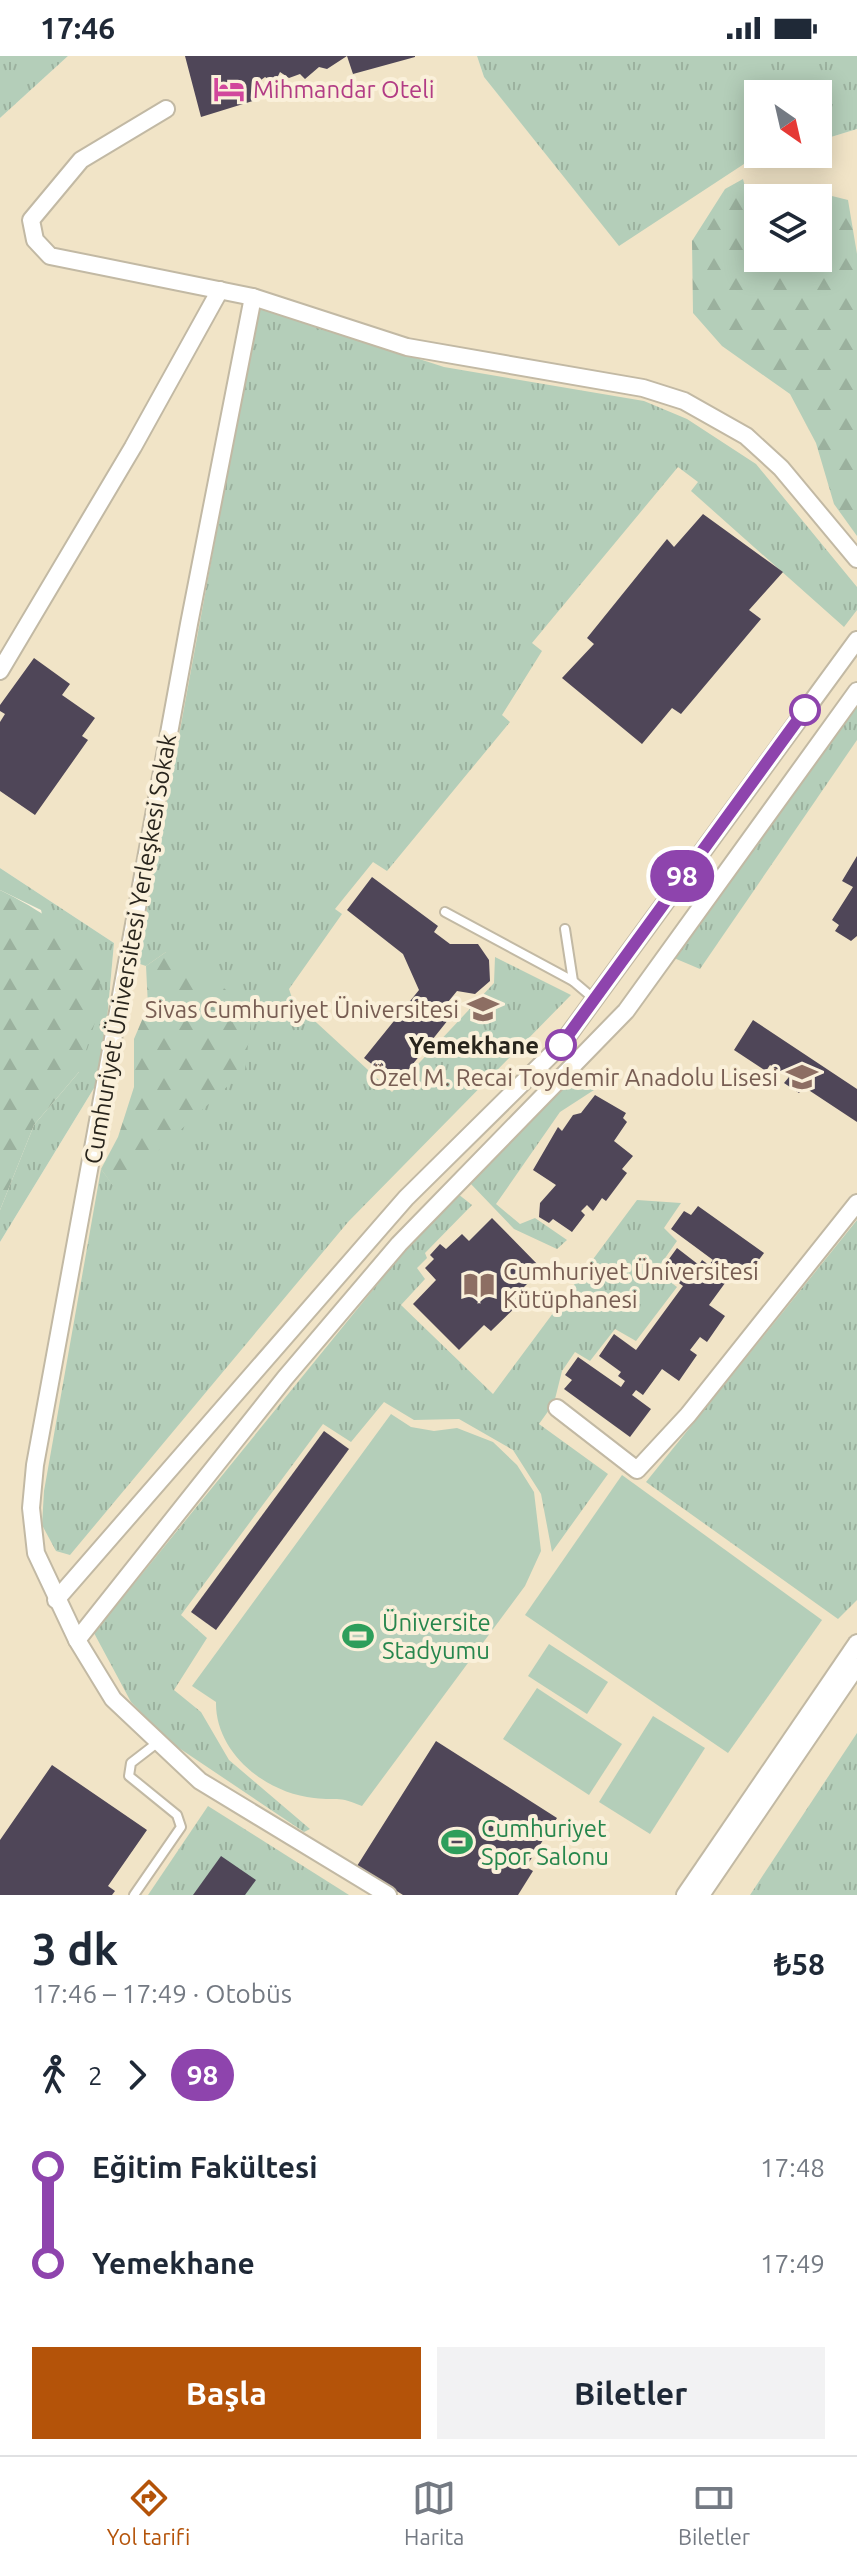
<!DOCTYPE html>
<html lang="tr">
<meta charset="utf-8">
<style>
:root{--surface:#fff;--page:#f2f2f3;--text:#1f2937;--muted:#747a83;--line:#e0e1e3;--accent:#b45309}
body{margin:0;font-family:Ubuntu,sans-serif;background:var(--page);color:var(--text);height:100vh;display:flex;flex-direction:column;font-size:30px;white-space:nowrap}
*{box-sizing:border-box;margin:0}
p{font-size:26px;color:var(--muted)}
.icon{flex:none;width:44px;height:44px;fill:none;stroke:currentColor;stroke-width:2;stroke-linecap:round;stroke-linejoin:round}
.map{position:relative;height:1839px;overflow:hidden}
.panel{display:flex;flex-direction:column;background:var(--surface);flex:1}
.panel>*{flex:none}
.badge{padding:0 16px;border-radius:26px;font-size:28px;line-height:52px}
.needle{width:52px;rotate:146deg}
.controls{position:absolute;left:744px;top:24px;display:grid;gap:16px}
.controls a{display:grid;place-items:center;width:88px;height:88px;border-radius:0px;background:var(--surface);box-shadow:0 4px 20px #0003;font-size:40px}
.map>.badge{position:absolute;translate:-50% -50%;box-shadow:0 0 0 4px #fff}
.legs{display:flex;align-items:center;gap:12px;height:88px;padding:0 32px;font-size:26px}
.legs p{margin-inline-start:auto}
.head{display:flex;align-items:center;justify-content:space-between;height:136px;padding:0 32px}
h1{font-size:44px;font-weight:600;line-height:60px}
.cta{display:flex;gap:16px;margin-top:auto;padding:16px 32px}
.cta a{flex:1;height:92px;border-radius:0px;background:var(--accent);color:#fff;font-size:32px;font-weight:600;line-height:92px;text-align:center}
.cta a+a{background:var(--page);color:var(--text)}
ul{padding:0 32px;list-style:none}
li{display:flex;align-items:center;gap:28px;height:96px;font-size:30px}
li i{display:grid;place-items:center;width:12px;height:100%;margin:0 10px;background:currentColor}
li i::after{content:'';width:20px;height:20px;margin:-10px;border:6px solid;border-radius:50%;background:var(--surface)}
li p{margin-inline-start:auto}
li:first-child i{background:linear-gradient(#0000 50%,currentColor 0)}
li:last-child i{background:linear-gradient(currentColor 50%,#0000 0)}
.status{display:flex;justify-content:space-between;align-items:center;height:56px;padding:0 40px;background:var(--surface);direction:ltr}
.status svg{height:22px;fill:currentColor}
.tabs{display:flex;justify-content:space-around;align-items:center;height:112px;border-top:2px solid var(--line);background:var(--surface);font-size:22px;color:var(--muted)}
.tabs a{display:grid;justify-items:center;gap:4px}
.tabs .on{color:var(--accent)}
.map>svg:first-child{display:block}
</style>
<div class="status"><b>17:46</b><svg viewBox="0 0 49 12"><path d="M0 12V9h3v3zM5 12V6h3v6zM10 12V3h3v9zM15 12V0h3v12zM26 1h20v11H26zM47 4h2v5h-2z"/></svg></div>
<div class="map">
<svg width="857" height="1839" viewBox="0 0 857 1839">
<defs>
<pattern id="grass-tufts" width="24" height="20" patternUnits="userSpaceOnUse" patternTransform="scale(2)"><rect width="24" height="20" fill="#b4ceb9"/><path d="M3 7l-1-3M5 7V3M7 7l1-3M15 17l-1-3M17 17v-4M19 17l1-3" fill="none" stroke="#9bb19e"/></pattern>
<pattern id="forest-firs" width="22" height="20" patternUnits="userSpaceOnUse" patternTransform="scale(2)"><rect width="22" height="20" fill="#b4ceb9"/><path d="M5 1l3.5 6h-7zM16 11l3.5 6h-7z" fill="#9bb19e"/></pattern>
</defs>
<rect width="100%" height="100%" fill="#faf0da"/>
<path fill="#f1e4c7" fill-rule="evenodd" d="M68 0H477L484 21 619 189 744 107 775 98H818V85L857 73V1839H0V1186L102 1019 114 887 0 812V62ZM758 142H818V202H758Z"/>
<g fill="url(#grass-tufts)">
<path d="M0 0H68L0 62Z"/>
<path d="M477 0H857V73L818 85V38H758V98H775L744 108 619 190 484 21Z"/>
<path d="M258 251 444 311 644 345 687 363 756 408 857 531V554L844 571 691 435 698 426 678 411 532 587 542 595 502 659 510 666 387 815 373 806 335 853 342 858 289 933 293 945 392 1036 494 927 495 901 571 939 348 1166 70 1499 56 1495 42 1469 44 1435 101 1113 116 1133 166 896 146 910 137 907Z"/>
<path d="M857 647V684L700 913 674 902Z"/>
<path d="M0 812 114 887 102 1019 0 1186V1154L34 1069 79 1016 41 854 0 834Z"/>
<path d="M575 1019 594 1034 560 1056 496 1148 520 1168 535 1162 567 1184 557 1193 514 1173 470 1127Z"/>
<path d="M458 1138 472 1149 425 1197 427 1202 417 1212 425 1223 401 1249 493 1338 637 1144 681 1147 664 1172 677 1185 656 1215 677 1231 636 1285 615 1273 590 1305 575 1296 562 1315 554 1347 539 1368 608 1418 552 1496 541 1438 513 1394 459 1363 414 1364 384 1346 351 1386 323 1368 181 1559 207 1582 174 1634 201 1656 229 1704 310 1773 304 1776 170 1686 131 1646 94 1577 402 1198Z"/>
<path d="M857 1164V1544L838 1563 646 1426Z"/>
<path d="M857 1677V1839H750Z"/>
<path d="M208 1750 349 1839H148Z"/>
</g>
<g fill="url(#forest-firs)">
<path d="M743 123 751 152 758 155V202H818V142H806L820 137 848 144 857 198V480L834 448 816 387 790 338 722 290 693 257 692 185 725 133Z"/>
<path d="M0 834C40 854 72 875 102 908L97 960 79 1016 34 1069 0 1154Z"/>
<path d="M166 896 207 917 252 957 245 1014 116 1134 101 1113 118 1081 134 1031V983L148 950 146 910Z"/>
</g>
<g fill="#b4ceb9">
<path d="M391 1358 411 1371 434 1375 457 1372 493 1386 517 1409 534 1436 541 1495 525 1530 362 1750C336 1739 338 1745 314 1742 265 1737 215 1696 216 1646L192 1630Z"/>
<path d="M622 1419 822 1564 728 1697 525 1559Z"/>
<path d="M549 1588 608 1626 587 1658 528 1620Z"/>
<path d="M537 1632 622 1688 589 1739 503 1683Z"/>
<path d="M653 1660 705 1692 650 1778 599 1746Z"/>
</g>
<g fill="#4f4658">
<path d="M185 0H415V1L353 18 347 0 327 13 319 11 305 23 300 18 289 22 280 16 277 22 270 24 265 21 261 24 266 41 201 61Z"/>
<path d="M703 458 783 516 749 554 761 563 681 658 672 652 642 688 562 622 594 588 587 582 667 483 674 491Z"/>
<path d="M34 602 70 628 62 639 95 662 82 680 88 684 35 759 0 735V666L5 658 0 655V649Z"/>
<path d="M857 800V880L851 885 835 875 839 869 832 864 853 831 842 825Z"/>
<path d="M372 821 438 870 434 876 450 888H478L489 904 490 925 475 938 457 935 439 957 448 964 397 1028 364 1002 419 934 403 898 347 854Z"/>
<path d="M753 964 857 1033V1066L804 1031 799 1037 784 1027 789 1021 770 1009 766 1015 734 994Z"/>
<path d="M595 1039 626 1057 623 1062 627 1066 614 1085 633 1100 622 1113 627 1117 606 1145 602 1142 593 1155 587 1149 581 1155 585 1159 572 1176 553 1163 549 1167 539 1161 540 1147 556 1129 533 1114 558 1071 562 1075 573 1059 581 1057Z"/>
<path d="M698 1150 764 1197 743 1225 725 1212 720 1218 728 1223 709 1249 725 1260 707 1286 700 1281 690 1294 697 1299 679 1325 662 1313 643 1339 636 1334 632 1339 651 1353 630 1381 564 1333 572 1324 565 1319 578 1301 621 1331 625 1325 618 1320 621 1316 599 1300 614 1278 636 1294 683 1230 661 1214 677 1192 699 1209 702 1204 709 1209 713 1204 671 1173 684 1155 691 1159Z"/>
<path d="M492 1162 542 1213 522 1233 528 1239 491 1275 484 1269 459 1294 413 1248 436 1224 425 1212 434 1203 430 1199 440 1188 446 1193 462 1178 469 1185Z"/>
<path d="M324 1375 349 1393 216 1574 191 1556Z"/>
<path d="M436 1685 557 1762 526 1811 533 1815 518 1839H403L357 1810Z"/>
<path d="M52 1709 147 1774 108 1830 115 1835 112 1839H0V1784Z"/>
<path d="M221 1800 256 1824 245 1839H193Z"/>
</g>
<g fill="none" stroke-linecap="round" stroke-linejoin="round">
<defs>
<g id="service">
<path d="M445 856 573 925"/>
<path d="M565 873 573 925 593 942"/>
<path d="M134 1839 181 1771 177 1759 129 1720 131 1707 157 1687"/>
</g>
<g id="minor">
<path d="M166 53 81 104 31 164 35 184 50 200 253 241 407 291 643 332 684 345 746 380 781 412 857 503"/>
<path d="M253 241 189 568 35 1409 31 1452 36 1497 77 1584 113 1643 200 1725 388 1839"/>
<path d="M0 615 133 391 220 234"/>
<path d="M557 1352 637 1414 688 1359 857 1147"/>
<path d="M56 1544 406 1142 561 989 857 584"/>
<path d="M77 1584 285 1322 399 1188 626 955 857 635"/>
<path d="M685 1839 857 1587"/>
<path d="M701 1839 857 1610"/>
</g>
</defs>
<use href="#service" stroke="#c2b9a4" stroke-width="12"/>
<use href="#minor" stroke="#c2b9a4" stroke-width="20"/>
<use href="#service" stroke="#fff" stroke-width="8"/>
<use href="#minor" stroke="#fff" stroke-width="16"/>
</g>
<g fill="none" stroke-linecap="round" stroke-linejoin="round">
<defs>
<path id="line-1" d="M561 989 805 654"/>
</defs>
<use href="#line-1" stroke="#fff" stroke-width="18"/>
<use href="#line-1" stroke="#8e44ad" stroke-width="12"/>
</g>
<defs>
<symbol id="hotel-bare" viewBox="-9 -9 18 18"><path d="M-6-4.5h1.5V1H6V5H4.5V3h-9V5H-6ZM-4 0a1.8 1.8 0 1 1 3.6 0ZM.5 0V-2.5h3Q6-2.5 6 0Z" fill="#d1479c" stroke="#faf0da" stroke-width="2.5" paint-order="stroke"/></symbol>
<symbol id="university-bare" viewBox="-9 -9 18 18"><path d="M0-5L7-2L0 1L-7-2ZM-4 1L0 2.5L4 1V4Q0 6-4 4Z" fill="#8d6e63" stroke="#faf0da" stroke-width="2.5" paint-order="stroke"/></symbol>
<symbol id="school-bare" viewBox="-9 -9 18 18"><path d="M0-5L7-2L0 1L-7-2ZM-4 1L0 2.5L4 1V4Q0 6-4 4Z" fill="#8d6e63" stroke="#faf0da" stroke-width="2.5" paint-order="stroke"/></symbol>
<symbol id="library-bare" viewBox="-9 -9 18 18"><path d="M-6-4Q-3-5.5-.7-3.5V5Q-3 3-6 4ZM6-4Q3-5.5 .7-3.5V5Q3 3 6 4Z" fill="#8d6e63" stroke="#faf0da" stroke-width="2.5" paint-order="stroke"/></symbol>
<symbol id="stadium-bare" viewBox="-9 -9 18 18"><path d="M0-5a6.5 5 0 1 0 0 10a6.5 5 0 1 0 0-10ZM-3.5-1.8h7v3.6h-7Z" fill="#2e9e5b" stroke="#faf0da" stroke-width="2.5" paint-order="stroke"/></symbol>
</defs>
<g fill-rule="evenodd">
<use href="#hotel-bare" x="207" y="11" width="44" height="44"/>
<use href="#university-bare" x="461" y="931" width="44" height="44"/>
<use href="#school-bare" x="780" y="999" width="44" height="44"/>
<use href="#library-bare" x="457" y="1207" width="44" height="44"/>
<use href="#stadium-bare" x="336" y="1558" width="44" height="44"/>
<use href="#stadium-bare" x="435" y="1764" width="44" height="44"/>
</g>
<g fill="#fff" stroke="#8e44ad" stroke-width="4">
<circle cx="805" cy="654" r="14"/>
<circle cx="561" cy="989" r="14"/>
</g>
<g text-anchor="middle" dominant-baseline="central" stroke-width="8" stroke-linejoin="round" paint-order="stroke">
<g font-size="24" fill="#b23c85" stroke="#faf0da" text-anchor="start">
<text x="253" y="33">Mihmandar Oteli</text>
</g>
<g font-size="24" fill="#28241c" stroke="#faf0da">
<text transform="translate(130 893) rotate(-80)">Cumhuriyet Üniversitesi Yerleşkesi Sokak</text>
</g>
<g font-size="24" fill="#785e54" stroke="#faf0da" text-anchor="end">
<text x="459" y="953">Sivas Cumhuriyet Üniversitesi</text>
<text x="778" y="1021">Özel M. Recai Toydemir Anadolu Lisesi</text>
<text x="503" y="1215" text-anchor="start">Cumhuriyet Üniversitesi<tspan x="503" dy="28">Kütüphanesi</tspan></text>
</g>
<g font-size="24" font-weight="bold" fill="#28241c" stroke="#faf0da" text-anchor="end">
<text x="539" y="989">Yemekhane</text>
</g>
<g font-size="24" fill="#27864d" stroke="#faf0da" text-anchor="start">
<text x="382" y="1566">Üniversite<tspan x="382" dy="28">Stadyumu</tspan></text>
<text x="481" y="1772">Cumhuriyet<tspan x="481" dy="28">Spor Salonu</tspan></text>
</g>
</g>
</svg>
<div class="controls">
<a><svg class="needle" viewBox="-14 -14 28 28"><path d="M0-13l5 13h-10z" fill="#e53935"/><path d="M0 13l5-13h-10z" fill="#747a83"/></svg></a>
<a><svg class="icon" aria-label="layers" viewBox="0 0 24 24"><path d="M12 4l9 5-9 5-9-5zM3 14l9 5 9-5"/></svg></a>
</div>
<b class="badge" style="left:682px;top:820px;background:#8e44ad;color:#fff">98</b>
</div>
<section class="panel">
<div class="head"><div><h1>3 dk</h1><p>17:46 – 17:49 · Otobüs</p></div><b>₺58</b></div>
<div class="legs"><svg class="icon" aria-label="walk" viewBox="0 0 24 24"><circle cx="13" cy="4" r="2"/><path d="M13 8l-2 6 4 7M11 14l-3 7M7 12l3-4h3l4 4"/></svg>2<svg class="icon" aria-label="forward" viewBox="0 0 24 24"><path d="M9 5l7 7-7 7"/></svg><b class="badge" style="background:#8e44ad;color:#fff">98</b></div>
<ul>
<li><i style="color:#8e44ad"></i><b>Eğitim Fakültesi</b><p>17:48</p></li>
<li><i style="color:#8e44ad"></i><b>Yemekhane</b><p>17:49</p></li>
</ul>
<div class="cta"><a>Başla</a><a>Biletler</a></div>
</section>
<nav class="tabs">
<a class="on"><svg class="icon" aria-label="directions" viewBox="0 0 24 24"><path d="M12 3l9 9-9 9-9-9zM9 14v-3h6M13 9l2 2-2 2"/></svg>Yol tarifi</a>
<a><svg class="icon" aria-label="map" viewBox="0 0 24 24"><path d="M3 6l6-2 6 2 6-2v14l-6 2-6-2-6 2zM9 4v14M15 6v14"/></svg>Harita</a>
<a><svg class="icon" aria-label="tickets" viewBox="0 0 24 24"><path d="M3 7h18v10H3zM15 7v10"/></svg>Biletler</a>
</nav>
